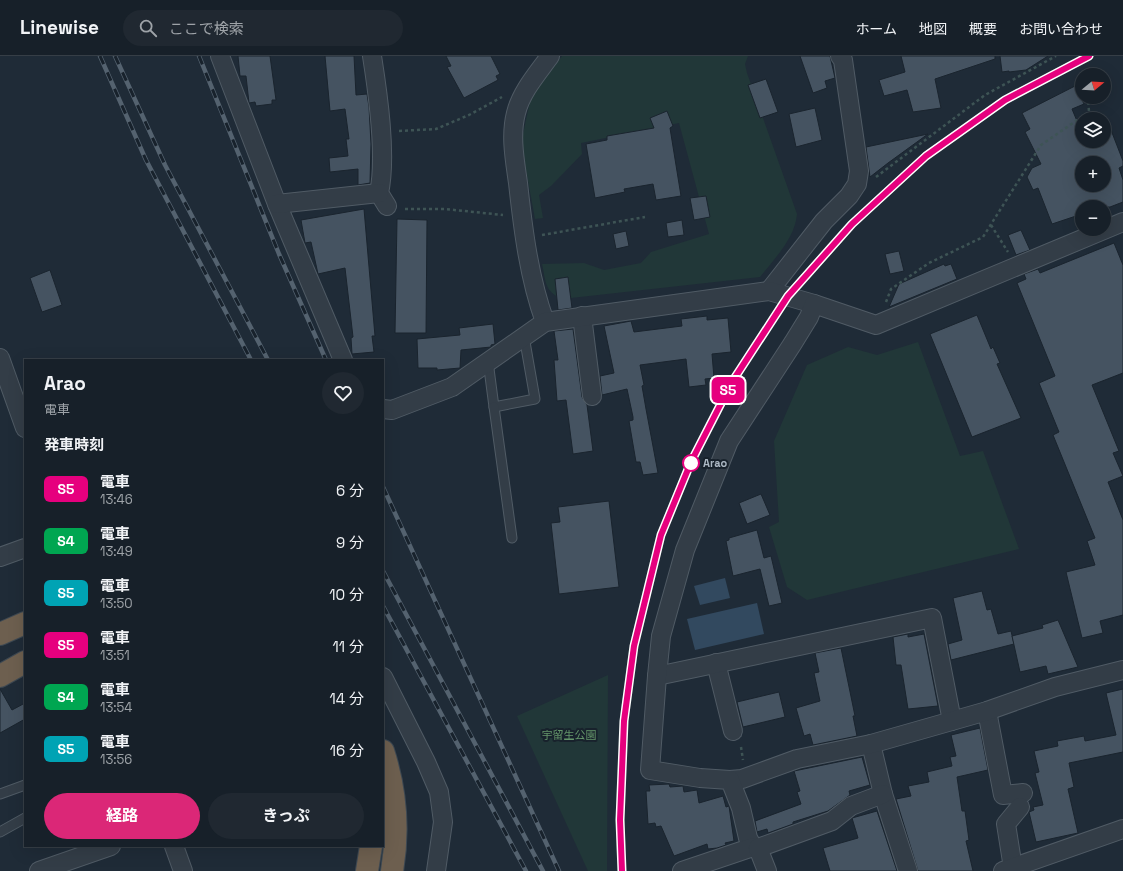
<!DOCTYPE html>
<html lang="ja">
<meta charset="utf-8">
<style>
:root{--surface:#172029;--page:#202831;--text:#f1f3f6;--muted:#9ea3a8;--line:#363e46;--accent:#db2777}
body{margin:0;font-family:"Space Grotesk","Noto Sans JP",sans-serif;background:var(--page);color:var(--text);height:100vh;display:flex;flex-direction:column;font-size:15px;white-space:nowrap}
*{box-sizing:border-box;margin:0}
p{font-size:13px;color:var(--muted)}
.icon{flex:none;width:22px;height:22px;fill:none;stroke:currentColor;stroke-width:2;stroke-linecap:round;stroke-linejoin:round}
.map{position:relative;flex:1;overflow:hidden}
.details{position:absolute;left:24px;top:303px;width:360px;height:488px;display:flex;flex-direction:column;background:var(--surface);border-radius:0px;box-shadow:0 4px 16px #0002,0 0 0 1px var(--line)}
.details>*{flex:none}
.badge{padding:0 8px;border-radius:6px;font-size:14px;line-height:26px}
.needle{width:26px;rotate:72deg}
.tools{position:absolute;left:1075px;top:12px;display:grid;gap:8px}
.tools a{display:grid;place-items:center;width:36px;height:36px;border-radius:50%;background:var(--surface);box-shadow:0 4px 16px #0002,0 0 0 1px var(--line);font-size:20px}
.map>.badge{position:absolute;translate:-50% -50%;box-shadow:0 0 0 2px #fff}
h2{padding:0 20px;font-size:15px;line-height:36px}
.round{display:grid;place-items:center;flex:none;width:42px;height:42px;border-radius:21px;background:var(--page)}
.head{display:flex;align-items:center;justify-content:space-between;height:68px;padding:0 20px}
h1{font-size:19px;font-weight:700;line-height:30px}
.action{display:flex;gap:8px;margin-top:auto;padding:8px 20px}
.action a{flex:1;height:46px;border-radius:24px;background:var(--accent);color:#fff;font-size:16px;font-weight:700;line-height:46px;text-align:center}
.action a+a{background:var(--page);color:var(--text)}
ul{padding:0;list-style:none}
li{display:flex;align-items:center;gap:12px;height:52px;padding:0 20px}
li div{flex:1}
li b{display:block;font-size:15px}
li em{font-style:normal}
li .badge{min-width:44px;font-weight:700;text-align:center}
header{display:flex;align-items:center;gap:24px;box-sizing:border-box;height:56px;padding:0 20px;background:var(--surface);border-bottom:1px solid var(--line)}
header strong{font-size:19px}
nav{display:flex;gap:22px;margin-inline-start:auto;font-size:14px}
.search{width:280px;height:36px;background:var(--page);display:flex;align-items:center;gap:10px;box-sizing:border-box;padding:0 14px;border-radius:22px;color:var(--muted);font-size:15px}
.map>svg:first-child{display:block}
</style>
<header>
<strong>Linewise</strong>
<div class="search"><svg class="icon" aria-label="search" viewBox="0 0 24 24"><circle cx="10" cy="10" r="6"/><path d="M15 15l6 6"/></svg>ここで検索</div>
<nav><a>ホーム</a><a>地図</a><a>概要</a><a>お問い合わせ</a></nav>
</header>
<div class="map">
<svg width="1123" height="815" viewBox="0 0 1123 815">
<rect width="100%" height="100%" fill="#1f2b37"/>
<g fill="#213738">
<path d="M562 0H748L745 8 747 17 797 158C795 182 775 202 760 221L562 243C544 235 546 225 542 208L584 207 604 214 641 207 651 196 709 178 679 67 581 87 582 98 551 130 539 139 543 162 535 163 521 87 531 41Z"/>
<path d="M918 286 960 400 983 395 1019 493 807 544 787 531 769 471 779 466 774 385 807 309 848 291 877 299Z"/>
<path d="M608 619 607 815H588L517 660Z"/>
</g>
<g fill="#32495f">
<path d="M725 522 730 542 700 549 694 530Z"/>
<path d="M757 547 764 578 695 594 687 563Z"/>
</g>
<g fill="#455361" stroke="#1a242e" fill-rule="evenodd">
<path d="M238 0H270L276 44H272V48L256 50 255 46 249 47 246 20H240Z"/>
<path d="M325 0H354L356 39 367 38 369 51 371 88 370 127 358 129V113L330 116 329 102 348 100 346 83H349L345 53 330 55Z"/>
<path d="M446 0H491L500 18 496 20 498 24 464 42 447 11 451 10Z"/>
<path d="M800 0H830L835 22 825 25 827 32 813 37Z"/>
<path d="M901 0H995V3L935 23 941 52 913 56 907 34 884 40 879 24 905 16Z"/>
<path d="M1000 0H1048L1026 14 1009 16V15L1002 16Z"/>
<path d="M766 23 778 56 760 62 748 29Z"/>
<path d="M1075 30 1084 48 1072 53 1082 77V85H1104V77L1111 74 1123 105V110L1119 112 1123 124V146L1110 151H1082V158L1052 168 1038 132 1033 134 1027 121 1032 112 1041 108 1025 76 1030 73 1022 57ZM1082 107H1104V129H1082Z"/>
<path d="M815 52 822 84 796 91 789 58Z"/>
<path d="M667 55 673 70 670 72 681 140 656 144 653 128 624 133 625 136 595 142 586 88 607 84V80L654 72 650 62Z"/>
<path d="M928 78 888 107 870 121 866 91Z"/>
<path d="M706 140 710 161 694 164 690 142Z"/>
<path d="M364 153 375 280H372L374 296 352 298 351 282 353 281 345 212 318 218 311 186 305 187 301 164Z"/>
<path d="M397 163 427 164 426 277H395Z"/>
<path d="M682 164 684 179 668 181 666 167Z"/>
<path d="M1021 174 1030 194 1016 199 1008 179Z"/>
<path d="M626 175 629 190 616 193 613 178Z"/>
<path d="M1114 187 1123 209V317L1092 329 1119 395 1113 397 1123 420 1108 426 1123 464V559L1100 565 1103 577 1082 582 1066 516 1095 509 1087 485 1095 482 1053 379 1059 376 1039 327 1055 320 1017 227 1026 223 1024 218 1038 213 1040 217Z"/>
<path d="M899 195 904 215 890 218 885 198Z"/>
<path d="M944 208 945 210 951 208 957 223 889 251 899 228Z"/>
<path d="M50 214 62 249 42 256 30 222Z"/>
<path d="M568 221 572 252 558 254 555 223Z"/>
<path d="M977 259 991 293 993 291 1000 307 997 308 1021 362 972 381 930 278Z"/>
<path d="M707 260V264L728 262 731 296 712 298 714 322 705 323 706 329 689 331 686 303 640 309 644 329 642 330 646 353 658 417 643 419 640 406H636L629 365 633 364V361L627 333 602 339 600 320 614 317 604 270 631 265 634 276 682 270 681 263Z"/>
<path d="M493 268 495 288 491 289V291L461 294 460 312 437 314V312H418L417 283 460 279 459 272Z"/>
<path d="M573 273 582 341 587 349 593 395 573 398 566 344 557 345 554 304H558L554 275Z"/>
<path d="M761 438 770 459 747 468 739 447Z"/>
<path d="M609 445 619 531 559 538 551 467 560 466 558 451Z"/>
<path d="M757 474 764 502 771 500 782 547 769 550 760 513 733 520 726 485 729 484V482Z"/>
<path d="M982 535 987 554 991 553 998 578 1011 575 1014 588 951 604 948 588 962 584 953 542Z"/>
<path d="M1058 564 1078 611 1048 618 1046 610 1020 616 1012 580 1043 572 1042 569Z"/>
<path d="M908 578V581L924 578 938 650 908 653 901 609H896L893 581Z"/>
<path d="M841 592 855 660H853L857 680 813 689 810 678 804 680 796 652 820 645 814 617 819 616 815 597Z"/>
<path d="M0 633 12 654 25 647V663L0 677Z"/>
<path d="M1123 633V696L1069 707 1074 731 1068 733 1078 777 1036 786 1029 756 1034 754 1033 751 1043 749 1035 717 1039 716 1034 695 1058 690 1057 685 1084 680 1085 685 1116 679 1106 637Z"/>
<path d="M779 636 785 661 743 671 737 646Z"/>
<path d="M980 672 988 714 957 721 962 755H965L969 784 966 785 973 815H918L896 743 911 740 908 730 929 726 927 716 952 710 950 701 956 700 951 679Z"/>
<path d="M862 701 870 729 849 735 850 739 828 755 793 766V768L768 777 767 773 757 776 755 765 801 748 797 736 800 735 794 715Z"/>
<path d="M669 728 670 731 683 730 684 736 697 734 699 747 723 740 726 751 729 750 734 785 725 787 726 789 717 792 708 793 707 788 674 800 661 770 656 771 655 767 648 768 646 735H650L649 729Z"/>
<path d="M877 755 897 815H830L823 792 858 782 852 762Z"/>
</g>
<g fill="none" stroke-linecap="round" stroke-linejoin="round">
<defs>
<g id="lane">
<path d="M488 305 494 351 535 343 524 280"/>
<path d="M494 351 512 482"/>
<path d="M0 738 25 729"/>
<path d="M0 776 25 762"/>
</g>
<g id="street">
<path d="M220 0 277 148 343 304"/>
<path d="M372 0C378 38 387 100 379 137L387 150"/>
<path d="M277 148 379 137"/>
<path d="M769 235 824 165 849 140 857 128 859 115 843 4 840 0"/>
<path d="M582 260 592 340"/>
<path d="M545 266C529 222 523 173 518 127 515 105 510 80 516 57 521 36 537 18 550 0"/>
<path d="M0 302 25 372"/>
<path d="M383 353 392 354 452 331 545 266 769 235 814 248"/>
<path d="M0 501 25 492"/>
<path d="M716 607 733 675"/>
<path d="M657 620 932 562 952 665"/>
<path d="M383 621 426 706 439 736 443 766 436 815"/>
<path d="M987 655 1003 739 1023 737"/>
<path d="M871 688 883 738 908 815"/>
<path d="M730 724 742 723 797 703 871 688 987 655 1055 631 1123 614"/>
<path d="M174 790 183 815"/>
<path d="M753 791 748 782 741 752 730 724 700 722 650 714 657 620 661 580 685 494 729 385 793 287 809 261 814 248 876 269 1123 166"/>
<path d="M1013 812 1006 768 1020 751"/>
<path d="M39 815 111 790"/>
<path d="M682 815 753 791 758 792"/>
<path d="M767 815 758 792 832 765 851 750 883 738"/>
<path d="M1003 815 1123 773"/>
</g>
<g id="highway">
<path d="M0 578 25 567"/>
<path d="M0 620 25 606"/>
<path d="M383 695C396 735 399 774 392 815"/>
<path d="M367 815 371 790"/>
</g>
</defs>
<use href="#lane" stroke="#505b65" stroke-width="11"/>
<use href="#street" stroke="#505b65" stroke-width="20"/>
<use href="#highway" stroke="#3d4852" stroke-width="24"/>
<g stroke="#3e5455" stroke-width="2.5" stroke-dasharray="3 3" stroke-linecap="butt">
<path d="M399 75 436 73 469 59 502 41"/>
<path d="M876 121 985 39 1056 0"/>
<path d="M405 153H445L503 159"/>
<path d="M991 169 1008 196"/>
<path d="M542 179 645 161"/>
<path d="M886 246 891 233 929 207 983 181 1041 89 1089 56 1088 41"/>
<path d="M741 691 743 704"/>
</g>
<use href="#lane" stroke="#333d47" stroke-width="9"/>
<use href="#street" stroke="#333d47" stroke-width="18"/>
<use href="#highway" stroke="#6d5f4f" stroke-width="22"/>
<defs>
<g id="rail">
<path d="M100 0 146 104 251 304"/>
<path d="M115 0 165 109 268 304"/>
<path d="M199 0 279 198 326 304"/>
<path d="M383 431 559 815"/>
<path d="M383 515 543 815"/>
<path d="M383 550 526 815"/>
<path d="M622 815 620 764 624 649 634 590 661 479 691 406 732 326 788 240 852 167 926 101 1005 44 1089 0"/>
</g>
</defs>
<use href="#rail" stroke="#54626f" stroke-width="4.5"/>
<use href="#rail" stroke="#18222c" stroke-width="3" stroke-dasharray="9" stroke-linecap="butt"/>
</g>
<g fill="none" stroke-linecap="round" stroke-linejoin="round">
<defs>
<path id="line" d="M622 815 620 764 624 665 634 590 661 479 691 406 732 326 788 240 852 168 926 100 1005 44 1089 0"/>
</defs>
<use href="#line" stroke="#fff" stroke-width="9"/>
<use href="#line" stroke="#e6007e" stroke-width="6"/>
</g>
<circle fill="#fff" stroke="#e6007e" stroke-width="2" cx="691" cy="407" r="8"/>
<g text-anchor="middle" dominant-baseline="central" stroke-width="4" stroke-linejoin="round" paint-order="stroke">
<g font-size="11" font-weight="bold" fill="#acb8c4" stroke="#18222c" text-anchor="start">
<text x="703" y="407">Arao</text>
</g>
<g font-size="11" fill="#64956a" stroke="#18222c">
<text x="569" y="679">宇留生公園</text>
</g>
</g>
</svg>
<div class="tools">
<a><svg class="needle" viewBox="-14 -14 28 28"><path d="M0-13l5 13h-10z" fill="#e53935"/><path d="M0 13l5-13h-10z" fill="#9ea3a8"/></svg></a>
<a><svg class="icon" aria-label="layers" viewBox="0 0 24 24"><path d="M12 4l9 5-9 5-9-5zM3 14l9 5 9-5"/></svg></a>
<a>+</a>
<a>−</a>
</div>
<b class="badge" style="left:728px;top:334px;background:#e6007e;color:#fff">S5</b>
<section class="details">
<div class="head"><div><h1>Arao</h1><p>電車</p></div><a class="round"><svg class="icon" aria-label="heart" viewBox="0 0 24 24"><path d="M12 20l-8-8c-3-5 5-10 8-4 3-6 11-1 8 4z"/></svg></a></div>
<h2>発車時刻</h2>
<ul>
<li><span class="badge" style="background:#e6007e;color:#fff">S5</span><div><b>電車</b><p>13:46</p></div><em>6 分</em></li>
<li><span class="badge" style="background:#00a651;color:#fff">S4</span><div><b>電車</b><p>13:49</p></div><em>9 分</em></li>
<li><span class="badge" style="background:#00a3b4;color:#fff">S5</span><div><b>電車</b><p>13:50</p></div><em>10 分</em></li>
<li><span class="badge" style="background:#e6007e;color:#fff">S5</span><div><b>電車</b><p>13:51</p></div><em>11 分</em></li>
<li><span class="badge" style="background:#00a651;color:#fff">S4</span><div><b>電車</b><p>13:54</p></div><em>14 分</em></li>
<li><span class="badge" style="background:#00a3b4;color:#fff">S5</span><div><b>電車</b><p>13:56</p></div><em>16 分</em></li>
</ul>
<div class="action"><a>経路</a><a>きっぷ</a></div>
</section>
</div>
